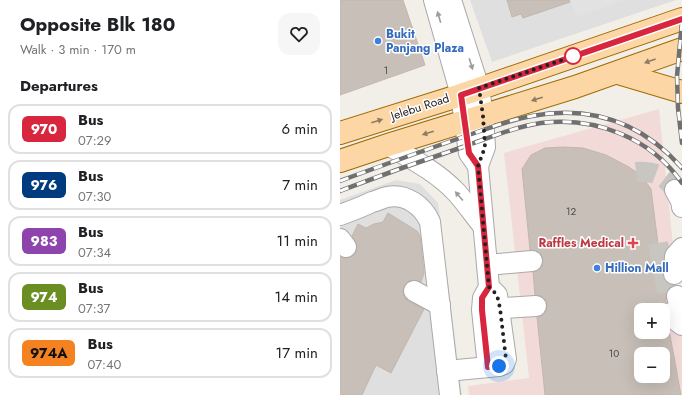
<!DOCTYPE html>
<meta charset="utf-8">
<style>
:root{--surface:#fff;--page:#f6f6f6;--text:#202124;--muted:#757577;--line:#e0e0e0}
body{margin:0;font-family:Jost,sans-serif;background:var(--page);color:var(--text);height:100vh;display:flex;flex-direction:column;font-size:15px;white-space:nowrap}
*{box-sizing:border-box;margin:0}
p{font-size:13px;color:var(--muted)}
.icon{flex:none;width:22px;height:22px;fill:none;stroke:currentColor;stroke-width:2;stroke-linecap:round;stroke-linejoin:round}
.map{position:relative;flex:1;overflow:hidden}
.side{display:flex;flex-direction:column;background:var(--surface);width:340px}
.side>*{flex:none}
.badge{padding:0 8px;border-radius:6px;font-size:14px;line-height:26px}
.buttons{position:absolute;left:294px;top:303px;display:grid;gap:8px}
.buttons a{display:grid;place-items:center;width:36px;height:36px;border-radius:8px;background:var(--surface);box-shadow:0 4px 16px #0002;font-size:20px}
.you{position:absolute;width:20px;height:20px;margin:-10px;border:3px solid #fff;border-radius:50%;background:#1a73e8;box-shadow:0 0 0 6px #1a73e833}
.map>.badge{position:absolute;translate:-50% -50%;box-shadow:0 0 0 2px #fff}
h2{padding:0 20px;font-size:15px;line-height:36px}
.round{display:grid;place-items:center;flex:none;width:42px;height:42px;border-radius:12px;background:var(--page)}
.head{display:flex;align-items:center;justify-content:space-between;height:68px;padding:0 20px}
h1{font-size:19px;font-weight:700;line-height:30px}
ul{padding:0;list-style:none}
li{display:flex;align-items:center;gap:12px;height:50px;margin:0 8px 6px;padding:0 12px;border:2px solid var(--line);border-radius:12px}
li div{flex:1}
li b{display:block;font-size:15px}
li em{font-style:normal}
li .badge{min-width:44px;font-weight:700;text-align:center}
main{display:flex;flex:1;min-height:0}
.map>svg:first-child{display:block}
</style>
<main>
<section class="side">
<div class="head"><div><h1>Opposite Blk 180</h1><p>Walk · 3 min · 170 m</p></div><a class="round"><svg class="icon" aria-label="heart" viewBox="0 0 24 24"><path d="M12 20l-8-8c-3-5 5-10 8-4 3-6 11-1 8 4z"/></svg></a></div>
<h2>Departures</h2>
<ul>
<li><span class="badge" style="background:#d7263d;color:#fff">970</span><div><b>Bus</b><p>07:29</p></div><em>6 min</em></li>
<li><span class="badge" style="background:#003b80;color:#fff">976</span><div><b>Bus</b><p>07:30</p></div><em>7 min</em></li>
<li><span class="badge" style="background:#8e44ad;color:#fff">983</span><div><b>Bus</b><p>07:34</p></div><em>11 min</em></li>
<li><span class="badge" style="background:#6b8e23;color:#fff">974</span><div><b>Bus</b><p>07:37</p></div><em>14 min</em></li>
<li><span class="badge" style="background:#f58220;color:#111">974A</span><div><b>Bus</b><p>07:40</p></div><em>17 min</em></li>
</ul>
</section>
<div class="map">
<svg width="342" height="395" viewBox="0 0 342 395">
<rect width="100%" height="100%" fill="#f2efe9"/>
<g fill="#e0dfdf">
<path d="M130 0H336L152 62Z"/>
<path d="M56 180 80 184 98 203 122 395H0V200Z"/>
</g>
<path fill="#f2dad9" fill-rule="evenodd" d="M319 109 342 333V395H129L128 386 189 378 164 153ZM301 310H323V332H301ZM301 354H323V376H301Z"/>
<path fill="#e2e2e2" d="M230 0H286L236 17Z"/>
<g fill="#c7bfb8" stroke="#c4b6ab" fill-rule="evenodd">
<path d="M0 0H63L85 65 0 95Z"/>
<path d="M167 0H229L230 2 183 18 181 14 172 17Z"/>
<path d="M223 147 243 148 266 155 289 167 296 172 303 178 311 189 322 275 327 283 333 285 329 288 326 292V303L322 306 320 310H301V332H323V323L329 330 341 395H205L197 317 202 316 206 311 207 305 206 300 201 296 195 295 193 272 198 271 202 266 203 260 201 254 197 251 190 250 182 169 191 155 205 148ZM301 354H323V376H301Z"/>
<path d="M48 213 77 231 80 236 84 273 81 282 74 280 68 281 64 286 63 292 64 297 68 301 84 309 51 373 36 365 22 395H0V259L1 257 7 258 13 256 16 252 17 245 12 236 18 224 26 228 34 224 43 222Z"/>
</g>
<g fill="none" stroke-linecap="round" stroke-linejoin="round">
<g stroke="#c8c6c1" stroke-width="20" stroke-dasharray="20 10" stroke-linecap="butt">
<path d="M296 172C314 170 325 176 335 190"/>
<path d="M318 243 331 313"/>
</g>
<defs>
<g id="minor">
<path d="M94 0 121 95 129 153 138 166 149 287 143 298 142 310 148 367"/>
<path d="M111 0 139 88 143 116 145 147 138 166"/>
<path d="M48 145C72 159 97 172 116 192 126 203 134 215 143 226"/>
<path d="M335 190 341 201 342 207"/>
<path d="M0 215C11 211 22 207 32 202 37 201 42 198 47 197 66 193 83 206 90 222L110 395"/>
<path d="M0 239 6 247"/>
<path d="M147 265 192 261"/>
<path d="M334 274 335 256 342 248"/>
<path d="M74 291 100 305"/>
<path d="M337 296 339 304 342 306"/>
<path d="M147 309 196 306"/>
<path d="M331 313 334 319 342 325"/>
<path d="M107 371 159 366 164 364 166 359 157 295 149 287"/>
</g>
<g id="major">
<path d="M278 73 342 92"/>
<path d="M0 133 121 95 342 19"/>
<path d="M0 161 48 145 235 87 342 49"/>
</g>
</defs>
<use href="#minor" stroke="#a9a9a9" stroke-width="22"/>
<use href="#major" stroke="#a06b00" stroke-width="24"/>
<use href="#minor" stroke="#fff" stroke-width="20"/>
<use href="#major" stroke="#fcd6a4" stroke-width="22"/>
<defs>
<g id="rail">
<path d="M342 22 337 76 338 108 342 143"/>
<path d="M0 181C40 166 80 152 120 138 144 130 168 120 192 116 252 105 302 123 342 168"/>
<path d="M0 191C39 176 78 162 117 149 144 140 173 127 201 123 255 116 311 138 342 183"/>
</g>
</defs>
<use href="#rail" stroke="#707070" stroke-width="4.5"/>
<use href="#rail" stroke="#fff" stroke-width="3" stroke-dasharray="9" stroke-linecap="butt"/>
</g>
<defs><path id="oneway-solid" d="M-6-.8H1V-3.2L6.5 0L1 3.2V.8H-6Z"/></defs>
<g fill="#9c9c9c">
<use href="#oneway-solid" transform="translate(99 17) rotate(-106)"/>
<use href="#oneway-solid" transform="translate(131 64) rotate(73)"/>
<use href="#oneway-solid" transform="translate(119 196) rotate(-131)"/>
</g>
<g fill="#8f7c63">
<use href="#oneway-solid" transform="translate(310 61) rotate(160)"/>
<use href="#oneway-solid" transform="translate(197 99) rotate(163)"/>
<use href="#oneway-solid" transform="translate(37 121) rotate(-18)"/>
<use href="#oneway-solid" transform="translate(88 133) rotate(163)"/>
</g>
<g fill="none" stroke-linecap="round" stroke-linejoin="round">
<defs>
<path id="line" d="M148 367 142 310V298L149 287 138 166 129 153 121 95 342 19"/>
</defs>
<use href="#line" stroke="#fff" stroke-width="9"/>
<use href="#line" stroke="#d7263d" stroke-width="6"/>
<path stroke="#222" stroke-width="4" stroke-dasharray="0 7.2" d="M159 366 164 364 166 359 160 308 157 295 149 287 138 166 145 147 143 116 139 88 237 55 233 56"/>
</g>
<g fill="#3f7fe0" stroke="#fff" stroke-width="1.5">
<circle cx="38" cy="41" r="4"/>
<circle cx="257" cy="268" r="4"/>
</g>
<circle fill="#fff" stroke="#d7263d" stroke-width="2" cx="233" cy="56" r="8"/>
<path fill="#e0444e" stroke="#fff" stroke-width="1.5" d="M291 237h4v4h4v4h-4v4h-4v-4h-4v-4h4z"/>
<g text-anchor="middle" dominant-baseline="central" stroke-width="3" stroke-linejoin="round" paint-order="stroke">
<g font-size="10" fill="#4b4948">
<text x="46" y="70">1</text>
<text x="231" y="211">12</text>
<text x="274" y="353">10</text>
</g>
<g font-size="12" font-weight="bold" fill="#366cbe" stroke="#fff" text-anchor="start">
<text x="46" y="34">Bukit<tspan x="46" dy="14">Panjang Plaza</tspan></text>
<text x="265" y="268">Hillion Mall</text>
</g>
<g font-size="12" fill="#222" stroke="#fff">
<text transform="translate(80 107) rotate(-18)">Jelebu Road</text>
</g>
<g font-size="12" font-weight="bold" fill="#be3a42" stroke="#fff" text-anchor="end">
<text x="284" y="243">Raffles Medical</text>
</g>
</g>
</svg>
<div class="buttons">
<a>+</a>
<a>−</a>
</div>
<div class="you" style="left:159px;top:366px"></div>
</div>
</main>
